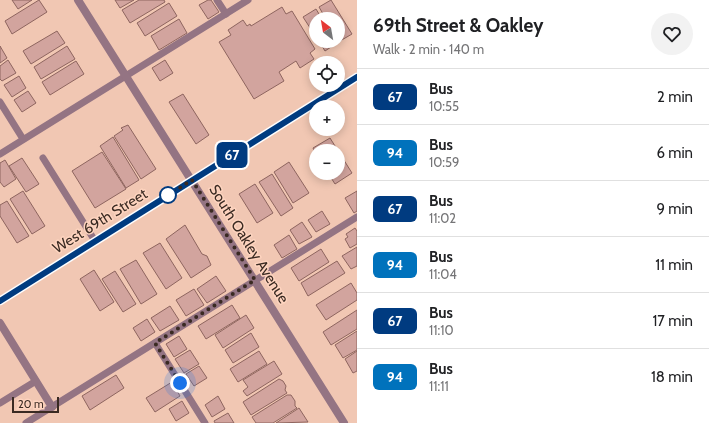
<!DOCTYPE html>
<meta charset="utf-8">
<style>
:root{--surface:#fff;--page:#f2f2f2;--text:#202124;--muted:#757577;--line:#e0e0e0}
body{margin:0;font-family:Cabin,sans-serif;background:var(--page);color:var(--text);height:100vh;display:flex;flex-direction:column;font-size:15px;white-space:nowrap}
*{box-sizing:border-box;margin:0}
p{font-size:13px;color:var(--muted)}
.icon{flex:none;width:22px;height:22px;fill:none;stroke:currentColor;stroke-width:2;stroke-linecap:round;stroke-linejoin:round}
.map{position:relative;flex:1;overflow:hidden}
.panel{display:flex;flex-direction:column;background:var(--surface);width:352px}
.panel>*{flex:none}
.badge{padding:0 8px;border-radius:6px;font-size:14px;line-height:26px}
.needle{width:26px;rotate:329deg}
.buttons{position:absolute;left:309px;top:12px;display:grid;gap:8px}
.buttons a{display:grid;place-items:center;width:36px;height:36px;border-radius:50%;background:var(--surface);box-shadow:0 2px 10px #0003;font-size:20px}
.scale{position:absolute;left:12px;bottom:10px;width:47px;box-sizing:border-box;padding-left:4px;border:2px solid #3a2a22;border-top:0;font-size:11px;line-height:14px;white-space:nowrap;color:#3a2a22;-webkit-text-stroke:3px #fed4bf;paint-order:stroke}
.you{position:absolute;width:20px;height:20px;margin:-10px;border:3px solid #fff;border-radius:50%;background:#1a73e8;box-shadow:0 0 0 6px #1a73e833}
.map>.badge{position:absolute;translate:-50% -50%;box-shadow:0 0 0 2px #fff}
.round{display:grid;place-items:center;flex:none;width:42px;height:42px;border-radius:21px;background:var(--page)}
.headline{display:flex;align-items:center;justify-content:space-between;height:68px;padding:0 16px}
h1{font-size:19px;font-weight:700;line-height:30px}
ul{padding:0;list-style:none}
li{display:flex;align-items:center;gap:12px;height:56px;padding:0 16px;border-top:1px solid var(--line)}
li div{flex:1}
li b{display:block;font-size:15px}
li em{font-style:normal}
li .badge{min-width:44px;font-weight:700;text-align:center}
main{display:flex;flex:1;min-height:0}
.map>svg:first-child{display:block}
</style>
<main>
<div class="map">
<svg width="357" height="423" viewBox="0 0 357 423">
<rect width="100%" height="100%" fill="#f1c7b3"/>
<g fill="#d2a49e" stroke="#8e655f">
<path d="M12 0H32L18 9Z"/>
<path d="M39 0 47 12 12 34 5 21Z"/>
<path d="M115 0H134L120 8Z"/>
<path d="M139 0H164L165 2 130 23 122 10Z"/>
<path d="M208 0H211L219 12 208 19 199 5Z"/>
<path d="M331 0 352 34 340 41 338 38V19H326L319 7Z"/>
<path d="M169 3 177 16 145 36 137 23Z"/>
<path d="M282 7 286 14 292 11 315 49 310 53 314 59 300 68 296 61 279 72 284 81 254 99 219 42 231 35 228 30 243 20 247 26 250 24 251 26Z"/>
<path d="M316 9 322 19H316V37L303 17Z"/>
<path d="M179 19 187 33 159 50 151 36Z"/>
<path d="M57 31 65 43 31 64 23 51Z"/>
<path d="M319 41H336L337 43 325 51Z"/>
<path d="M0 46 7 58 0 63Z"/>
<path d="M67 46 75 59 41 79 34 67Z"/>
<path d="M8 60 16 73 2 81 0 79V66Z"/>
<path d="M165 60 173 73 160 81 152 68Z"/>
<path d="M76 61 84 74 50 95 42 82Z"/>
<path d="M19 76 26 88 12 97 4 85Z"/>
<path d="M28 91 36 103 22 112 14 100Z"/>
<path d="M183 94 209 135 196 144 169 102Z"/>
<path d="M128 125 156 169 141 179 114 136 123 130 121 128Z"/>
<path d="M113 137 139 180 126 188 100 146Z"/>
<path d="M330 138 352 173 335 184 328 173H338V151H316V154L313 148Z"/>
<path d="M102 152 126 189 95 208 72 171Z"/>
<path d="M22 158 39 184 26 192 9 166Z"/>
<path d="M5 160 16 179 4 187 0 182V163Z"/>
<path d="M289 162 309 193 293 203 274 172Z"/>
<path d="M272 174 293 208 281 216 259 182Z"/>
<path d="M255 184 273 213 257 223 239 194Z"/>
<path d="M23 191 45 226 32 234 10 199Z"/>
<path d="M357 191V211L354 213 345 198Z"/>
<path d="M7 201 29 236 17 243 0 216V205Z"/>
<path d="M322 211 330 224 316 232 308 220Z"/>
<path d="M302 222 312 237 299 244 290 230Z"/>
<path d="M185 225 202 254 207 256 211 265 191 278 166 239Z"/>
<path d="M355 228 357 231V244L350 248 345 239 348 237 346 234Z"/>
<path d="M289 235 297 249 282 258 274 245Z"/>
<path d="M160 243 182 278 166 289 143 253Z"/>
<path d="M357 247V266L351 269 342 256Z"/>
<path d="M321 249 329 262 299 281 291 268Z"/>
<path d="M136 260 157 294 141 304 120 269Z"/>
<path d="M337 261 345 273 308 296 301 283Z"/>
<path d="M94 270 114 302 100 311 80 279Z"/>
<path d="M115 271 136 304 123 312 102 279Z"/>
<path d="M216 276 226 291 207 303 197 289Z"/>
<path d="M351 283 357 293V300L326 320 316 305Z"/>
<path d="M194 289 204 305 186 316 176 300Z"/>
<path d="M232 305 240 318 206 339 198 326Z"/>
<path d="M170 306 179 320 160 331 151 318Z"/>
<path d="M357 310V329L331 345 323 332Z"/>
<path d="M246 315 254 328 223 348 215 335Z"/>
<path d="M147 319 155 332 141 341 133 328Z"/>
<path d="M357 331V350L343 358 335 345Z"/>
<path d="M251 333 259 347 233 363 225 350Z"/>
<path d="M179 336 187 349 174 357 166 344Z"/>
<path d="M190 350 199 364 184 373 175 359Z"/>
<path d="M259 351 267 364 238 382 230 369Z"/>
<path d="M357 351V371L353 373 345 359Z"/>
<path d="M274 361 282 374 247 396 243 391 248 387 243 380Z"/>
<path d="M199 366 207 378 194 386 186 374Z"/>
<path d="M116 375 124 388 90 410 82 396Z"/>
<path d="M279 379 283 381 286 386 285 390 287 393 251 415 243 402Z"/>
<path d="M172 382 180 396 155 412 146 398Z"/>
<path d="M287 395H291L295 401V406L297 408 273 423H256L252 417Z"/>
<path d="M218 396 225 409 212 417 205 405Z"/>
<path d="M182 401 189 413 176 421 169 409Z"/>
<path d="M299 408 308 422 276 423Z"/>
<path d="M228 413 234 423H215L214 421Z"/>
</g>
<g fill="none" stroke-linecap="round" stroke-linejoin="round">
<g stroke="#947483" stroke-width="7">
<path d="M217 0 226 14"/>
<path d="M0 102 23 139"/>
<path d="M0 154 248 0"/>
<path d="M43 158 95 241"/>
<path d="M155 343 205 423"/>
<path d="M0 403 36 381"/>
<path d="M26 423 357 217"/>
</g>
<g stroke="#947483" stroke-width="8">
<path d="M78 0 344 423"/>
<path d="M0 323 52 407"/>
</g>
<path stroke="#947483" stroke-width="8" d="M0 301 357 77"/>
</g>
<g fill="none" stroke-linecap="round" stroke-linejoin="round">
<defs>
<path id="line" d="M0 301 357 77"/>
</defs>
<use href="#line" stroke="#fff" stroke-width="9"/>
<use href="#line" stroke="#003b80" stroke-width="6"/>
<path stroke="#3a2a22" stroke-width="4" stroke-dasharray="0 7.2" d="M168 195 165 197 192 180 255 280 155 343 180 383"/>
</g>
<circle fill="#fff" stroke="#003b80" stroke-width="2" cx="168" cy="195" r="8"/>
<g text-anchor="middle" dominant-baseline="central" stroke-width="3" stroke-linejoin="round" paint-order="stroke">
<g font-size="15" fill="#3a2a22" stroke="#fed4bf">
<text transform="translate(100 221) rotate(-32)">West 69th Street</text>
<text transform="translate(249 244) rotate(58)">South Oakley Avenue</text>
</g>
</g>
</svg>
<div class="buttons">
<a><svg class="needle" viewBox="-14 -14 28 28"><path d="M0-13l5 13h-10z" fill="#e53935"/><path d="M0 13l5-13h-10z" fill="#757577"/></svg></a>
<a><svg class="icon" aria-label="locate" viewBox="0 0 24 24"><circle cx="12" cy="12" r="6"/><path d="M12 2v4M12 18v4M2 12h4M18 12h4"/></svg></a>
<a>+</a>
<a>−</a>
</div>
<div class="scale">20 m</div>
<div class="you" style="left:180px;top:383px"></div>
<b class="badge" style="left:232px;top:155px;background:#003b80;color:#fff">67</b>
</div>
<section class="panel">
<div class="headline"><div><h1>69th Street &amp; Oakley</h1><p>Walk · 2 min · 140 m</p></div><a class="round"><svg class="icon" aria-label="heart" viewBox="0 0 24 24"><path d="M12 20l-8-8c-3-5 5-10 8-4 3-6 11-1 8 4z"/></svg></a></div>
<ul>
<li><span class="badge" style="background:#003b80;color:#fff">67</span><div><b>Bus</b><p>10:55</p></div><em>2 min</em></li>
<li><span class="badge" style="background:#0072bc;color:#fff">94</span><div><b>Bus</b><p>10:59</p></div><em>6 min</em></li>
<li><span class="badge" style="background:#003b80;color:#fff">67</span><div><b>Bus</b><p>11:02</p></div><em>9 min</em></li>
<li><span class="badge" style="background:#0072bc;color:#fff">94</span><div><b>Bus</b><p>11:04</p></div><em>11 min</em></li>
<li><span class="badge" style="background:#003b80;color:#fff">67</span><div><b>Bus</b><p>11:10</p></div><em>17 min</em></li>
<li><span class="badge" style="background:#0072bc;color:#fff">94</span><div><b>Bus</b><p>11:11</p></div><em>18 min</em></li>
</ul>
</section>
</main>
